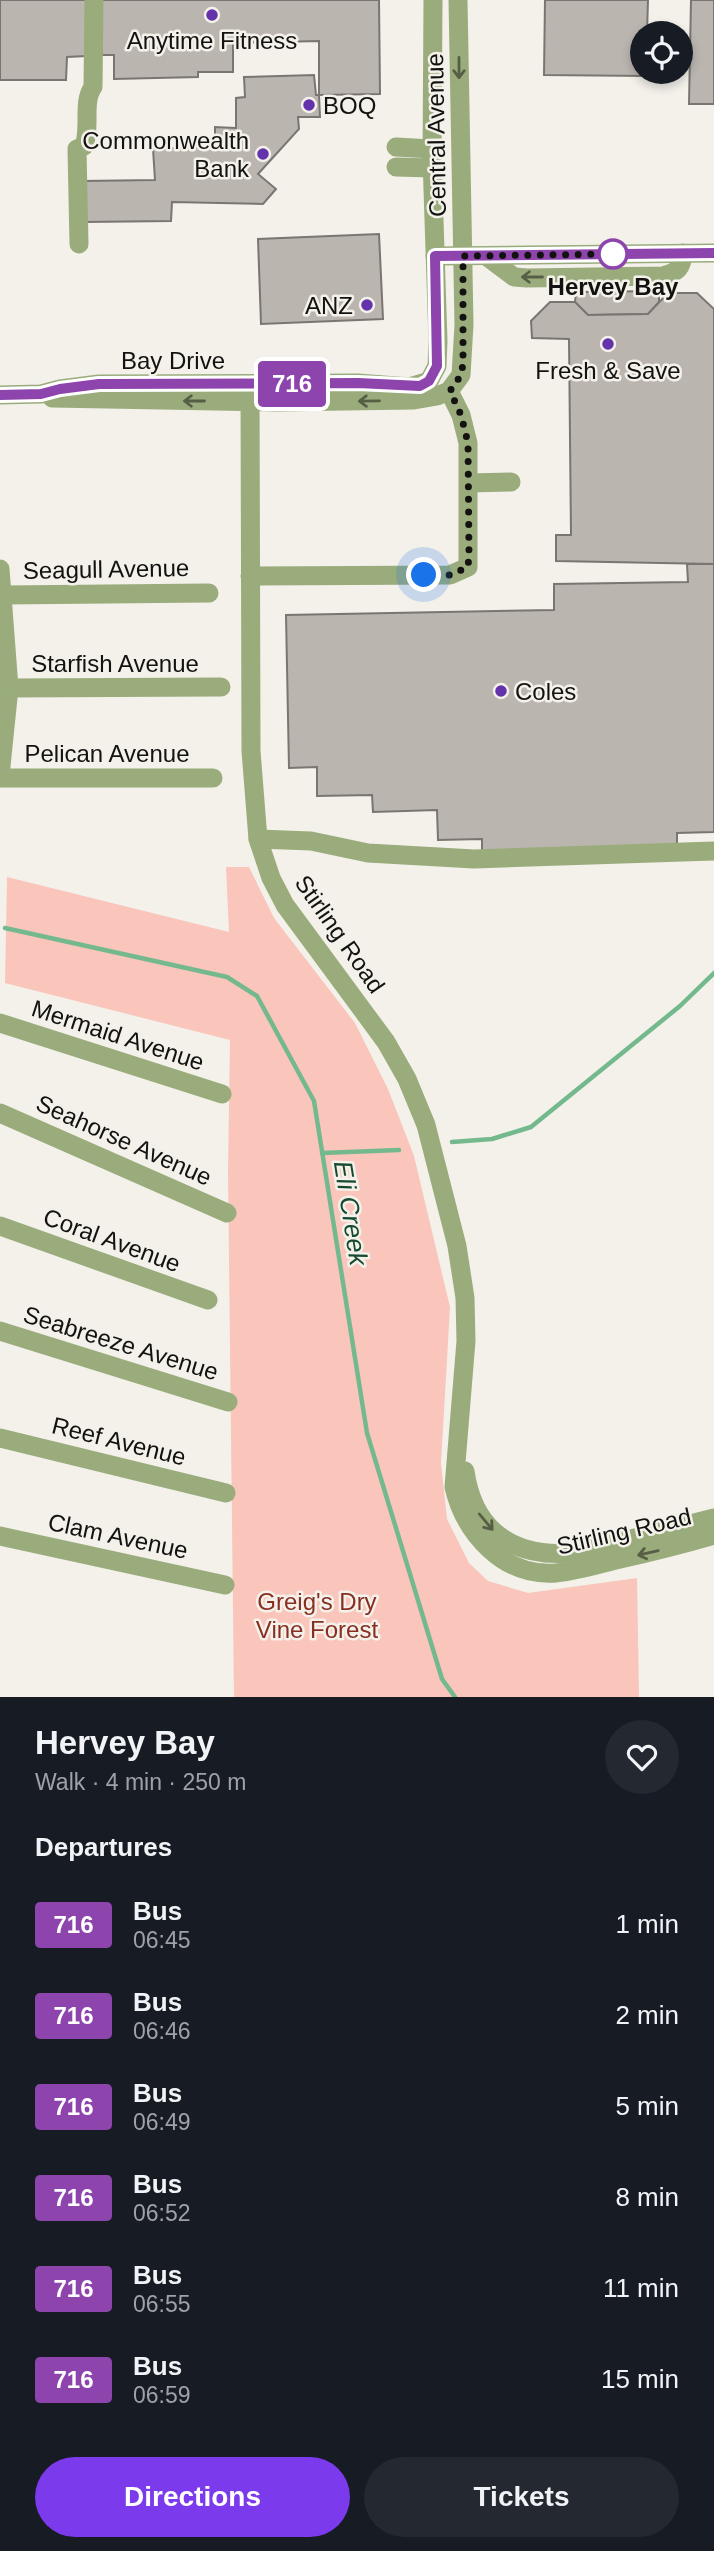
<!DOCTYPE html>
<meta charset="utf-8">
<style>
:root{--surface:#171b24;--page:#242831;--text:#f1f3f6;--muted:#9ea1a6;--accent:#7c3aed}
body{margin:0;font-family:Arial,sans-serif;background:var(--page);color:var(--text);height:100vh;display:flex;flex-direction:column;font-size:26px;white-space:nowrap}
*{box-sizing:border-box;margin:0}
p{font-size:23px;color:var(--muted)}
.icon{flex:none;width:38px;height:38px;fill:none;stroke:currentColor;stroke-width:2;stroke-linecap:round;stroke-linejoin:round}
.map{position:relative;height:1697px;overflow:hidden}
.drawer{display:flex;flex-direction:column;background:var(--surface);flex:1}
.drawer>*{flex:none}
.badge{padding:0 14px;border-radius:5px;font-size:24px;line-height:46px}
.buttons{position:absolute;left:630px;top:21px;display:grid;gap:14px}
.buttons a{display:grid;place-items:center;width:63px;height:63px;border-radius:50%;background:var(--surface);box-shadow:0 4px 10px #0003;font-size:35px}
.you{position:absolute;width:35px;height:35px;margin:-18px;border:5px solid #fff;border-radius:50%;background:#1a73e8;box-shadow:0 0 0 10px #1a73e833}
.map>.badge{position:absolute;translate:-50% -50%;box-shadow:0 0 0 4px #fff}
h2{padding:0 35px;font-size:26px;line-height:63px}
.round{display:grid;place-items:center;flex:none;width:74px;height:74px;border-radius:37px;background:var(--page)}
.head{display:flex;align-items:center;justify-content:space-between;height:119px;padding:0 35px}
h1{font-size:33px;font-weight:700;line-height:52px}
.action{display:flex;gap:14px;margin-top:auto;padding:14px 35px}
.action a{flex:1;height:80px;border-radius:42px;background:var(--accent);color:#fff;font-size:28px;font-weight:700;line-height:80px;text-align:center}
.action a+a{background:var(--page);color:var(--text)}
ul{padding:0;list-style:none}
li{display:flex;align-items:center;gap:21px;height:91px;padding:0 35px}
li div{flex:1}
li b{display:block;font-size:26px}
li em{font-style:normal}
li .badge{min-width:77px;font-weight:700;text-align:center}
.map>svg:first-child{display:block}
</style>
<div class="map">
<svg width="714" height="1697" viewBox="0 0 714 1697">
<rect width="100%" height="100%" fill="#f3f1ea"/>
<path fill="#fac5ba" d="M226 867H249L274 918 355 1023 388 1089 414 1156 450 1307 441 1463 447 1519 469 1563 488 1581 528 1593 637 1578 639 1697H234L228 1171 230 1040 5 983 7 877 229 932Z"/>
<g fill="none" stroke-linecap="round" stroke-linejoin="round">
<g stroke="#74b98e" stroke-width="4.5">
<path d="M5 928 227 977 257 996 314 1101 367 1433 442 1679 455 1697"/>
<path d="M452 1142 492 1139 531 1127 680 1006 714 973"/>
<path d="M322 1153 399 1150"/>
</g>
</g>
<g fill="#bbb5b0" stroke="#7a7570" stroke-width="2">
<path d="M0 0H86V56L67 57 66 80H0Z"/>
<path d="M102 0H379L380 94 319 95V41L233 43V72H198V77L114 79V55H102Z"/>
<path d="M545 0H648L647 33H642V72H647V76L544 75Z"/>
<path d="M691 0H714V104H689Z"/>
<path d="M314 75 316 95H319L320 117H298L299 129 258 174 276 189 263 204 172 202 171 221 84 222 83 181 155 180 153 149 215 147V127L236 128V98L245 97 244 77Z"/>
<path d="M379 234 383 319 261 324 258 239Z"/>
<path d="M659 291V302L648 314 588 315 575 302 576 292Z"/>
<path d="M668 293H697L714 309V564L556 561V535H571L569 339 532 338 531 321 550 302H575L588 315 648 314Z"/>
<path d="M687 564H714V832L677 833V850L482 854V839L438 840 437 810 373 812 372 795 317 796V767L289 768 286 615 554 610V584L688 582Z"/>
</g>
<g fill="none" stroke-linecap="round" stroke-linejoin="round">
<g stroke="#9aac7c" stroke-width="19">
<path d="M396 147 432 149"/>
<path d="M396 167 432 168"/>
<path d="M79 244 77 149 84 146C91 128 82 102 93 87L94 0"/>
<path d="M435 256 714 253"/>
<path d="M486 256 514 277 527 278 663 276C678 272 682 268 683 253"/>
<path d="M250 385 251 751 258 839 271 878 285 905 386 1042 407 1079 426 1125 457 1246 465 1298 466 1341 454 1487C465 1534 504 1577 556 1573 578 1571 599 1564 620 1559 651 1552 683 1544 714 1535"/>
<path d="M0 395 41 394 60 389 99 384 358 383 409 387 429 381 437 366 438 341 432 159 433 0"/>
<path d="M52 398 277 402 414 400 437 396 449 391 461 375 464 325 458 0"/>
<path d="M469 483 511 482"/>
<path d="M0 569 9 688 0 776"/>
<path d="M250 576 450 575 468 567V443L461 415 449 391"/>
<path d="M4 595 209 593"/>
<path d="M9 688 221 687"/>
<path d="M0 778H213"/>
<path d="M258 839 311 841 368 853 474 859 714 851"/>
<path d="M0 1023 222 1094"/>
<path d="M0 1113 227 1213"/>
<path d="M0 1226 208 1300"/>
<path d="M0 1331 228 1402"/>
<path d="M0 1438 226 1493"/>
<path d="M465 1471C474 1535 519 1560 579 1552L714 1518"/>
<path d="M0 1536 225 1585"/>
</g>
</g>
<defs><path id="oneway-shaft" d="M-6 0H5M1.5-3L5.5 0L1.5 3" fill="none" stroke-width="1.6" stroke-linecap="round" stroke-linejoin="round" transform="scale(1.75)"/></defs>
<g stroke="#565f46">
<use href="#oneway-shaft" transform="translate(459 68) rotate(90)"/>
<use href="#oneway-shaft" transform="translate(532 277) rotate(-180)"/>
<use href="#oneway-shaft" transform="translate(194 401) rotate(-180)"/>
<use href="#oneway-shaft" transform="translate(369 401) rotate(179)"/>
<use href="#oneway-shaft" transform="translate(486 1522) rotate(50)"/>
<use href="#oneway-shaft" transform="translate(648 1553) rotate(167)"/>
</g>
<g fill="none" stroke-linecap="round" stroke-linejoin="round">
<defs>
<path id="line" d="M0 395 41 394 60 389 99 384 358 383 420 386 429 381 437 366 435 256 714 253"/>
</defs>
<use href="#line" stroke="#fff" stroke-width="16"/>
<use href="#line" stroke="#8e44ad" stroke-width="10"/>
<path stroke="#131210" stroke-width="7" stroke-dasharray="0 12.6" d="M424 575H450L468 567 469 555 468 443 461 415 450 391 461 375 463 364V256L613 254"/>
</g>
<g fill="#6433ab" stroke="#f3f1ea" stroke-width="2.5">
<circle cx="212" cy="15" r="7"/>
<circle cx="309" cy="105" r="7"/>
<circle cx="263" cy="154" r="7"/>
<circle cx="367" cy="305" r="7"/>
<circle cx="608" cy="344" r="7"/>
<circle cx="501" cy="691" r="7"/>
</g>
<circle fill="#fff" stroke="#8e44ad" stroke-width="3.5" cx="613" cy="254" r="14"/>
<g text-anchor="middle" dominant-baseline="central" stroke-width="5" stroke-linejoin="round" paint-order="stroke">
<g font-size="24" fill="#131210" stroke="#f3f1ea">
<text x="212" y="40">Anytime Fitness</text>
<text x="323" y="105" text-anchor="start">BOQ</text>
<text x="249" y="140" text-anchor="end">Commonwealth<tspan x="249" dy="28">Bank</tspan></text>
<text x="353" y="305" text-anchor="end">ANZ</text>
<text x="608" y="370">Fresh &amp; Save</text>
<text x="515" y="691" text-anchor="start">Coles</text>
</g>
<g font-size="24" fill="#131210" stroke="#f3f1ea">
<text transform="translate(436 135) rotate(-91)">Central Avenue</text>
<text x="173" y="360">Bay Drive</text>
<text transform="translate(106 569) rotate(-1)">Seagull Avenue</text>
<text x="115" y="663">Starfish Avenue</text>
<text x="107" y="753">Pelican Avenue</text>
<text transform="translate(340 934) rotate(55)">Stirling Road</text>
<text transform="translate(118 1035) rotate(18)">Mermaid Avenue</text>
<text transform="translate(124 1140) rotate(24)">Seahorse Avenue</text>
<text transform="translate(112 1240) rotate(20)">Coral Avenue</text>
<text transform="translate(121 1343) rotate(17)">Seabreeze Avenue</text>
<text transform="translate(119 1441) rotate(14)">Reef Avenue</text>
<text transform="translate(624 1531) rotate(-13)">Stirling Road</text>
<text transform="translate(118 1536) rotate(12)">Clam Avenue</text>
</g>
<g font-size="24" font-weight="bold" fill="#131210" stroke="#f3f1ea">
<text x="613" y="286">Hervey Bay</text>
</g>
<g font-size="24" fill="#882f22" stroke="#f3f1ea">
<text x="317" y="1601">Greig's Dry<tspan x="317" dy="28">Vine Forest</tspan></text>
</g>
<g font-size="26" font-style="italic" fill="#164a2e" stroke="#f3f1ea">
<text transform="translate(351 1213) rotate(81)">Eli Creek</text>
</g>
</g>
</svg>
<div class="buttons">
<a><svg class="icon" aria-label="locate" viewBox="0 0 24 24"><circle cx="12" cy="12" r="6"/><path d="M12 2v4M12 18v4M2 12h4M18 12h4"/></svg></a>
</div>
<div class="you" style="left:424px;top:575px"></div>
<b class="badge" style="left:292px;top:384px;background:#8e44ad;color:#fff">716</b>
</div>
<section class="drawer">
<div class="head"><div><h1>Hervey Bay</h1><p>Walk · 4 min · 250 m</p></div><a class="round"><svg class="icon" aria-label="heart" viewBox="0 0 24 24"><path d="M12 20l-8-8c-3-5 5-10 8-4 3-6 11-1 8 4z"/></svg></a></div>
<h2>Departures</h2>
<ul>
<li><span class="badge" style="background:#8e44ad;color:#fff">716</span><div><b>Bus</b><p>06:45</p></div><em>1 min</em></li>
<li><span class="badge" style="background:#8e44ad;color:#fff">716</span><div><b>Bus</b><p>06:46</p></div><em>2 min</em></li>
<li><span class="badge" style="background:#8e44ad;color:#fff">716</span><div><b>Bus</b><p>06:49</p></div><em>5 min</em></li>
<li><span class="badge" style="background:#8e44ad;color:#fff">716</span><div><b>Bus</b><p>06:52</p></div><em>8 min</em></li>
<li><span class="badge" style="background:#8e44ad;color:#fff">716</span><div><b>Bus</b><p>06:55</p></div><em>11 min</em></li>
<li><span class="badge" style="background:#8e44ad;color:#fff">716</span><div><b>Bus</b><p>06:59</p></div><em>15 min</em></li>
</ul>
<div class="action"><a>Directions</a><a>Tickets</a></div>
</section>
